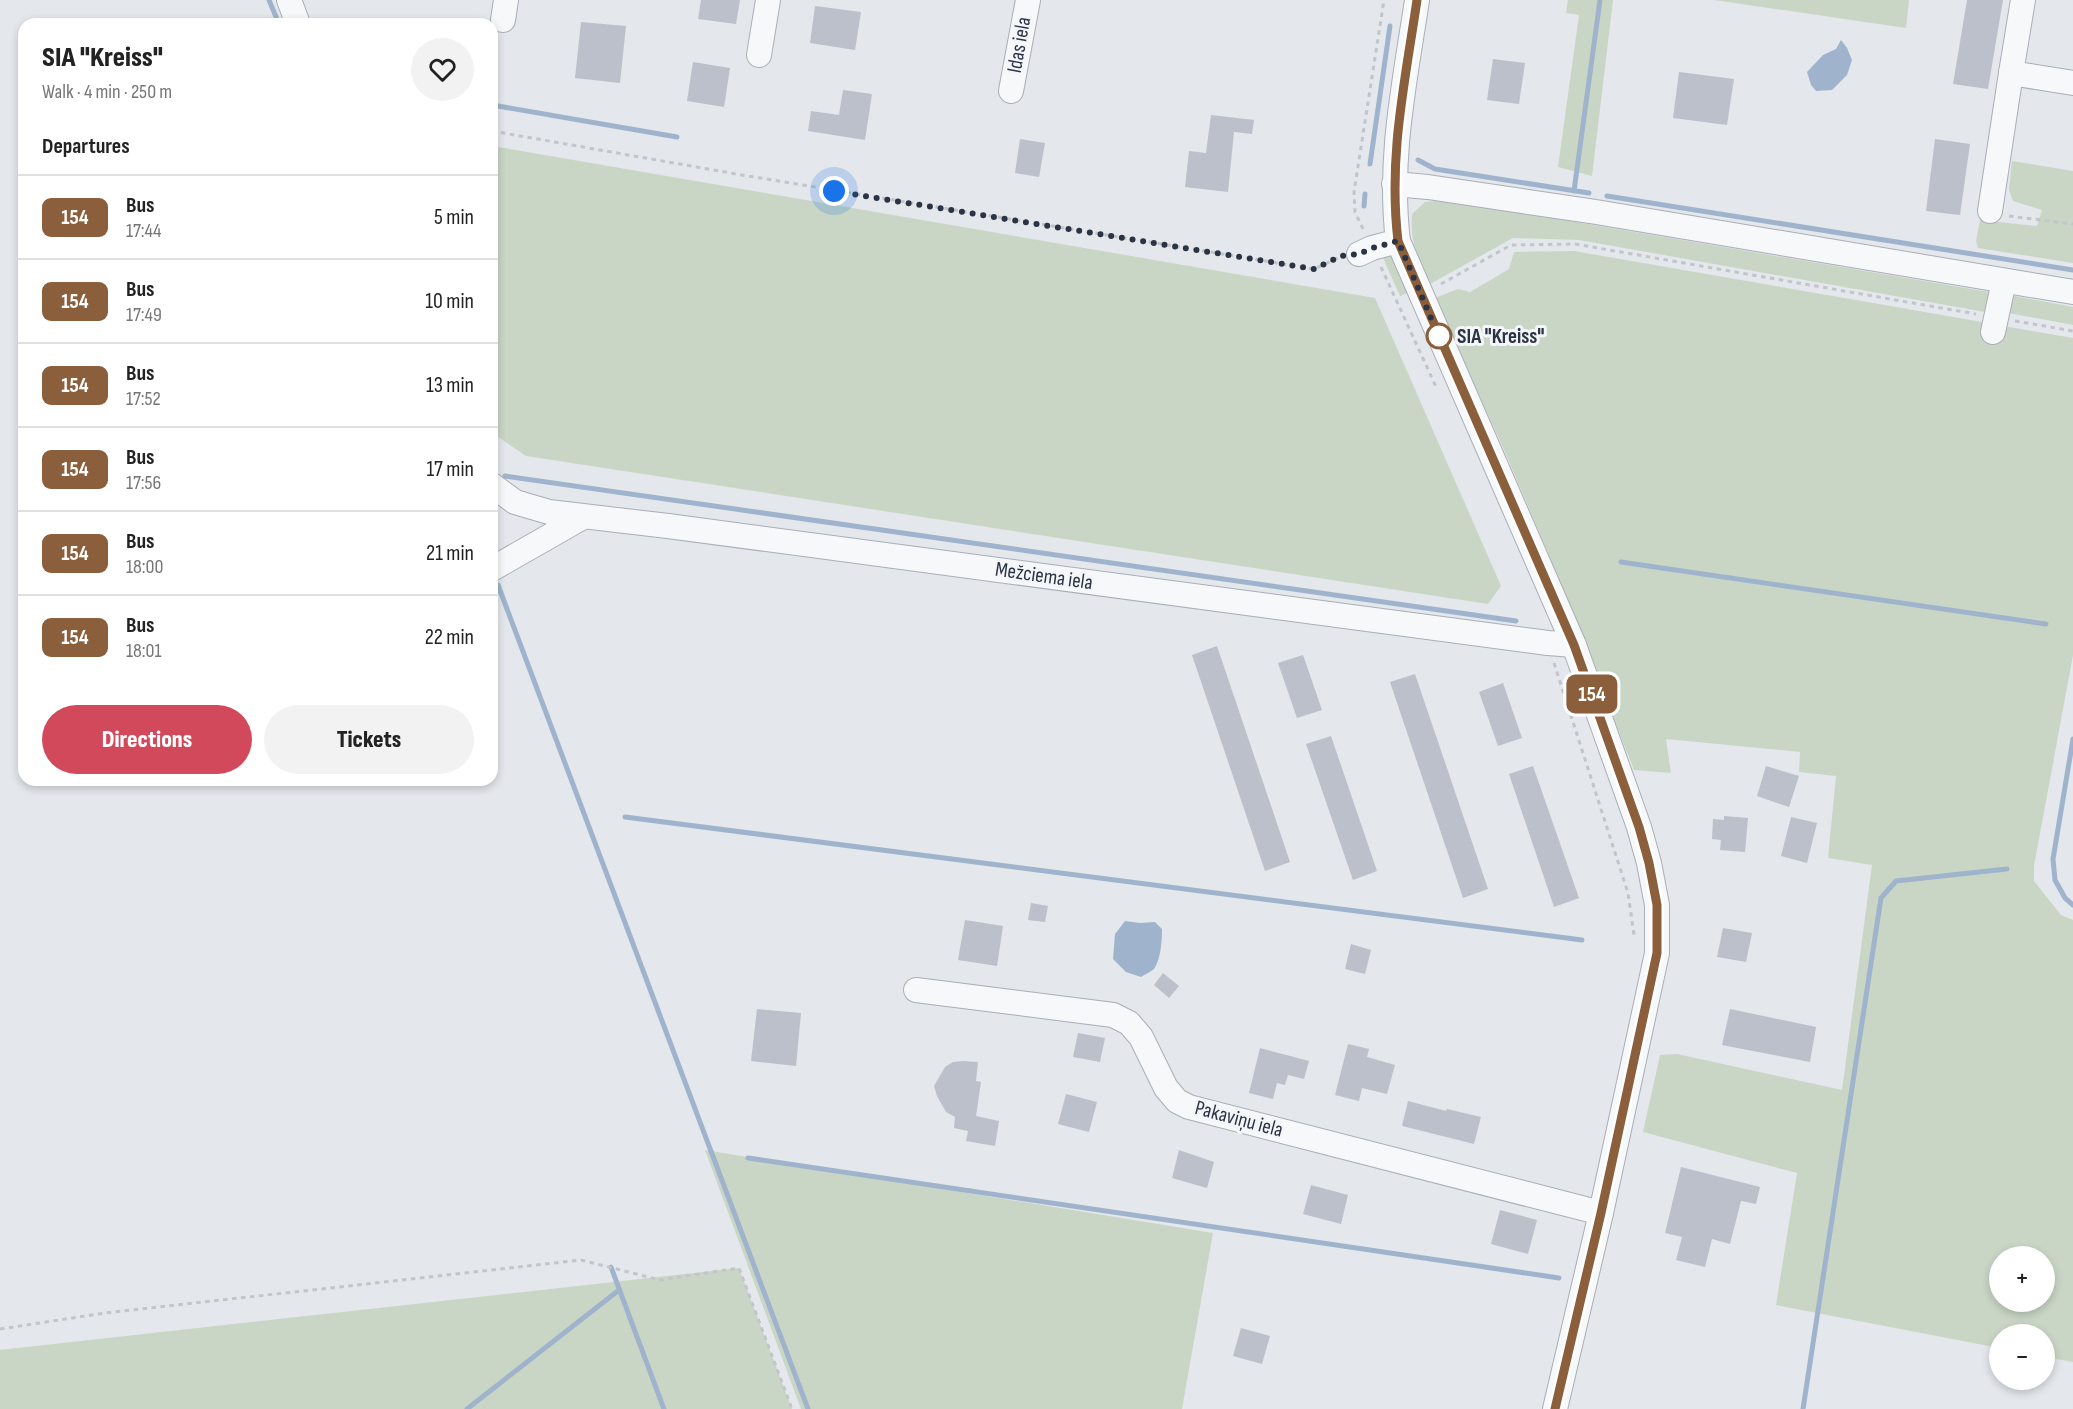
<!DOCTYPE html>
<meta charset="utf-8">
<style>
:root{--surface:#fff;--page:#f2f2f2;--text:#222;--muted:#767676;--line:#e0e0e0;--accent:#d1495b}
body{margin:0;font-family:"Sofia Sans Condensed",sans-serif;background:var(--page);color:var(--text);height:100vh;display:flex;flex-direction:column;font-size:22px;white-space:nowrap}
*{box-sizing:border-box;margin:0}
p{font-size:20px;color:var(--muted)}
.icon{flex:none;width:33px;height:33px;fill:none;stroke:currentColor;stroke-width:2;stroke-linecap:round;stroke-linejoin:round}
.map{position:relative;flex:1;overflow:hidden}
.sheet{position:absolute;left:18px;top:18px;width:480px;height:768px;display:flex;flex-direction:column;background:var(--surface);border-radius:18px;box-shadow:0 3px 9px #0003}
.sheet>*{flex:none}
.badge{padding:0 12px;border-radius:9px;font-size:21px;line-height:39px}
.buttons{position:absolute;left:1989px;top:1246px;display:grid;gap:12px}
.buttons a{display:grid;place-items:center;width:66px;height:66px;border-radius:50%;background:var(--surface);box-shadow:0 3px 9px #0003;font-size:30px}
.you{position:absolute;width:30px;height:30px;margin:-15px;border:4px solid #fff;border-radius:50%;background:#1a73e8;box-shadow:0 0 0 9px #1a73e833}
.map>.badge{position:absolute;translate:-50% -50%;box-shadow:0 0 0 3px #fff}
h2{padding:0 24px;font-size:22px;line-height:54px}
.round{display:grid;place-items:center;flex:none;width:63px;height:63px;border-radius:32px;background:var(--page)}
.headline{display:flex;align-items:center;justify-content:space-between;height:102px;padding:0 24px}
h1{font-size:28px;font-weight:800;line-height:45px}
.cta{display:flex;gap:12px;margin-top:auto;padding:12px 24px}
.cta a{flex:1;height:69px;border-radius:36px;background:var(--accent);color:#fff;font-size:24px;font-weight:800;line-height:69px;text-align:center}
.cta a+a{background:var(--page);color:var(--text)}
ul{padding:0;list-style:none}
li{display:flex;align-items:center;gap:18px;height:84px;padding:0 24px;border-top:2px solid var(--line)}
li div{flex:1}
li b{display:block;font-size:22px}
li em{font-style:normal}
li .badge{min-width:66px;font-weight:700;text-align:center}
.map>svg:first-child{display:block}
</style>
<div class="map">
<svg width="2073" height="1409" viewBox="0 0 2073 1409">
<rect width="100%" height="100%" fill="#e4e7ec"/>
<g fill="#c9d6c5" fill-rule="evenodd">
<path d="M1568 0H1613L1592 176 1558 167 1579 15 1566 13Z"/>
<path d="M1714 0H1909L1906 28Z"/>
<path d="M492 146 1375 298 1501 586 1488 604 526 456 494 434 492 431Z"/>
<path d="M2012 161 2073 171V263L1978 248 1976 241 1980 220 2037 226 2042 210 2013 201 2009 189Z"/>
<path d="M1445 200 1989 292 1985 312 1579 240 1513 238 1430 284C1418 258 1410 243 1412 214L1425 202Z"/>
<path d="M1392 251 1410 292 1400 296 1381 253Z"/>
<path d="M1574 251 1982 322V333L2003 326 2073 338V655L2034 866V881L2061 915 2073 920V1362L2045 1357 2044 1335H2000L1999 1348 1776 1305 1797 1173 1643 1132 1660 1055 1677 1054 1842 1090 1872 865 1828 858 1836 776 1799 772 1800 752 1666 739 1671 773 1634 770 1549 555 1505 452 1435 298 1458 289 1470 292 1509 269 1514 252ZM2000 1257H2044V1302H2000Z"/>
<path d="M2009 295 2073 307V325L2004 312Z"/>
<path d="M705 1150 1213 1233 1182 1409H801Z"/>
<path d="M739 1268 792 1409H0V1350Z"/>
</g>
<g fill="#9fb4cc">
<path d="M1841 40 1847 48 1852 60 1847 75 1832 90 1816 91 1811 85 1807 72 1823 55 1836 49Z"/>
<path d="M1125 921 1140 923 1155 922 1162 929C1162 940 1161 959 1154 969 1151 972 1145 974 1141 977L1126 972 1113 959 1115 934Z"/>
</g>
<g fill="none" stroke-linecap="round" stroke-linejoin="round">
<g stroke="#9fb4cc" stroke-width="5">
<path d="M269 0 279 24"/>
<path d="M492 105 677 137"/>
<path d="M1418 160 1435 169 1589 193"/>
<path d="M1370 164 1390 26"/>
<path d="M1574 191 1600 0"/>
<path d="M1607 196 2073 270"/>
<path d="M1364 206 1365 194"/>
<path d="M505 476 1516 621"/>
<path d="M1621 562 2046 624"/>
<path d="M498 585 808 1409"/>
<path d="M2073 739 2053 859 2055 880 2065 898 2073 905"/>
<path d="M625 817 1582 940"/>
<path d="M748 1158 1559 1278"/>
<path d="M611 1267 664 1409"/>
<path d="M467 1409 619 1290"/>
<path d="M1803 1409 1881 898 1896 881 2007 869"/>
</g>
</g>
<g fill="#bbc0ca">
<path d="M701 0H740L736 24 698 19Z"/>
<path d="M1967 0H2003L1988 89 1953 84Z"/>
<path d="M815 6 861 12 855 50 810 43Z"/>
<path d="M581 22 626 26 620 83 575 78Z"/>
<path d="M1493 59 1525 63 1519 104 1487 100Z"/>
<path d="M693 62 730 68 724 107 687 101Z"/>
<path d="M1679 72 1734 79 1727 125 1673 118Z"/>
<path d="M843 90 872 94 865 140 808 131 811 111 839 115Z"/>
<path d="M1211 115 1254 120 1252 134 1234 132 1228 192 1185 187 1189 151 1206 153Z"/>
<path d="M1020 139 1045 143 1039 177 1015 173Z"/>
<path d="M1935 139 1970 144 1960 215 1926 211Z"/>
<path d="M1217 646 1290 862 1265 871 1192 655Z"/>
<path d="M1303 655 1322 710 1297 718 1278 663Z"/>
<path d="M1415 674 1488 889 1463 898 1390 682Z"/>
<path d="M1503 683 1522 738 1498 746 1479 692Z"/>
<path d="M1331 736 1377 871 1353 880 1306 744Z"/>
<path d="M1533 766 1579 898 1554 907 1509 774Z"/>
<path d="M1766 766 1799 776 1789 807 1757 796Z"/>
<path d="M1724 816 1748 818 1745 852 1720 850 1721 840 1712 839 1713 819 1724 820Z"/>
<path d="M1791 817 1817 823 1807 863 1781 856Z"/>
<path d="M1031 903 1048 906 1045 922 1028 920Z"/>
<path d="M965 920 1003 926 997 966 958 960Z"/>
<path d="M1723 928 1752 933 1746 962 1717 957Z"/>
<path d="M1351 944 1371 950 1365 974 1345 969Z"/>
<path d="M1163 973 1179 986 1169 998 1154 985Z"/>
<path d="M757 1009 801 1013 796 1066 751 1061Z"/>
<path d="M1730 1009 1816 1027 1810 1062 1722 1045Z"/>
<path d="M1078 1033 1105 1038 1100 1062 1073 1057Z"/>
<path d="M1348 1044 1369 1049 1367 1057 1395 1065 1387 1094 1362 1088 1359 1101 1335 1095Z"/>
<path d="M1260 1048 1309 1061 1304 1079 1288 1075 1285 1085 1277 1083 1273 1099 1249 1093Z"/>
<path d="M963 1061 978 1062 976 1081 981 1082 976 1116 999 1121 995 1146 966 1141 968 1131 954 1128 955 1117 946 1112 937 1096 934 1086 945 1067 953 1062Z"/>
<path d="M1066 1094 1097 1102 1089 1132 1058 1124Z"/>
<path d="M1408 1101 1446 1111 1447 1109 1481 1117 1474 1144 1402 1126Z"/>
<path d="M1179 1150 1214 1162 1207 1188 1172 1178Z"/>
<path d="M1681 1167 1760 1187 1756 1204 1741 1201 1730 1244 1712 1239 1705 1267 1676 1260 1682 1237 1665 1233Z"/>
<path d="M1311 1185 1348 1195 1341 1224 1303 1214Z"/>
<path d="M1500 1210 1537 1220 1528 1254 1491 1244Z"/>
<path d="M1241 1328 1270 1336 1262 1364 1233 1356Z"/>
</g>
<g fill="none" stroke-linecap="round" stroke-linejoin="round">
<defs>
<g id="minor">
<path d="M289 0 298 24"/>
<path d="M1417 0C1405 81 1388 158 1398 241L1574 645 1639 827 1649 863 1657 905V953L1601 1213 1555 1409"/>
<path d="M503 20 506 0"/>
<path d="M759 55 768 0"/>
<path d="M2011 73 2023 0"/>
<path d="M1011 91 1028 0"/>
<path d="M1394 184 1428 187 1596 212 2073 292"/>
<path d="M1990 211 2011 73 2073 83"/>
<path d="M1359 254 1372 248 1398 241"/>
<path d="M1993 332 2004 281"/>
<path d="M492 485 515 502 549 512 668 526 1548 643 1574 645"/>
<path d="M492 569 583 517"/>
<path d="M916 990 1113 1015 1129 1023 1141 1037 1166 1088 1177 1101 1189 1107 1601 1213"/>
</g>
</defs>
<use href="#minor" stroke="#a9aeb7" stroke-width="26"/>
<g stroke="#c2c5cb" stroke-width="3" stroke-dasharray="4.5 4.5" stroke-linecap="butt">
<path d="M492 131 742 175 1314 269 1340 257"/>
<path d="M2009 216 2073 224"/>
<path d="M1363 229 1355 212 1354 192 1384 0"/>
<path d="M1381 267 1437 389"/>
<path d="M1441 284 1511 245 1575 244 1976 314"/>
<path d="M2015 321 2073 331"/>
<path d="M1554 663 1628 893 1634 935"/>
<path d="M0 1329 105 1313 581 1260 660 1280 739 1268 792 1409"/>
</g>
<use href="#minor" stroke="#f7f8fa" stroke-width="24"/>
</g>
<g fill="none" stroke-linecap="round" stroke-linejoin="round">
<defs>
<path id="line" d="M1417 0C1405 82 1388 157 1398 241L1574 645 1639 827 1649 863 1657 905V953L1601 1213 1555 1409"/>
</defs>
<use href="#line" stroke="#fff" stroke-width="14"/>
<use href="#line" stroke="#8b5e3c" stroke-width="9"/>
<path stroke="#2b3445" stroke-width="6" stroke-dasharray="0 10.8" d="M834 191 1314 269 1341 256 1359 254 1372 248 1398 241 1440 339 1439 336"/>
</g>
<circle fill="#fff" stroke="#8b5e3c" stroke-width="3" cx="1439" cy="336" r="12"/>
<g text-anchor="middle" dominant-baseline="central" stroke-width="6" stroke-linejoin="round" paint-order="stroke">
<g font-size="21" fill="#2b3445" stroke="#f4f6f9">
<text transform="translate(1019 45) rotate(-80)">Idas iela</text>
<text transform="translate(1044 576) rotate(8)">Mežciema iela</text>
<text transform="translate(1239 1119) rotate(15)">Pakaviņu iela</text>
</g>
<g font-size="21" font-weight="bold" fill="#2b3445" stroke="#f4f6f9" text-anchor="start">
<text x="1457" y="336">SIA "Kreiss"</text>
</g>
</g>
</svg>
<div class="buttons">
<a>+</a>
<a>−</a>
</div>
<div class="you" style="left:834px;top:191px"></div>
<b class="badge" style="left:1592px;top:694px;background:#8b5e3c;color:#fff">154</b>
<section class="sheet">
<div class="headline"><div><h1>SIA &quot;Kreiss&quot;</h1><p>Walk · 4 min · 250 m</p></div><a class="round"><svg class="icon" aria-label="heart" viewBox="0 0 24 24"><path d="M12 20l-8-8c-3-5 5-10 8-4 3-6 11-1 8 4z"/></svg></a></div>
<h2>Departures</h2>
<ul>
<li><span class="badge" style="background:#8b5e3c;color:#fff">154</span><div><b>Bus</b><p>17:44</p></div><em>5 min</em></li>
<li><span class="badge" style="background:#8b5e3c;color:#fff">154</span><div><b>Bus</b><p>17:49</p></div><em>10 min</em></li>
<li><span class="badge" style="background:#8b5e3c;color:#fff">154</span><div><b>Bus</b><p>17:52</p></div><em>13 min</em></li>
<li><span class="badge" style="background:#8b5e3c;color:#fff">154</span><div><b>Bus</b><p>17:56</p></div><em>17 min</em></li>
<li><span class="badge" style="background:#8b5e3c;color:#fff">154</span><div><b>Bus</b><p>18:00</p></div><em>21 min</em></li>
<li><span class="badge" style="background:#8b5e3c;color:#fff">154</span><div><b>Bus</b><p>18:01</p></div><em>22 min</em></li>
</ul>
<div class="cta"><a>Directions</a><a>Tickets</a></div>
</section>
</div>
